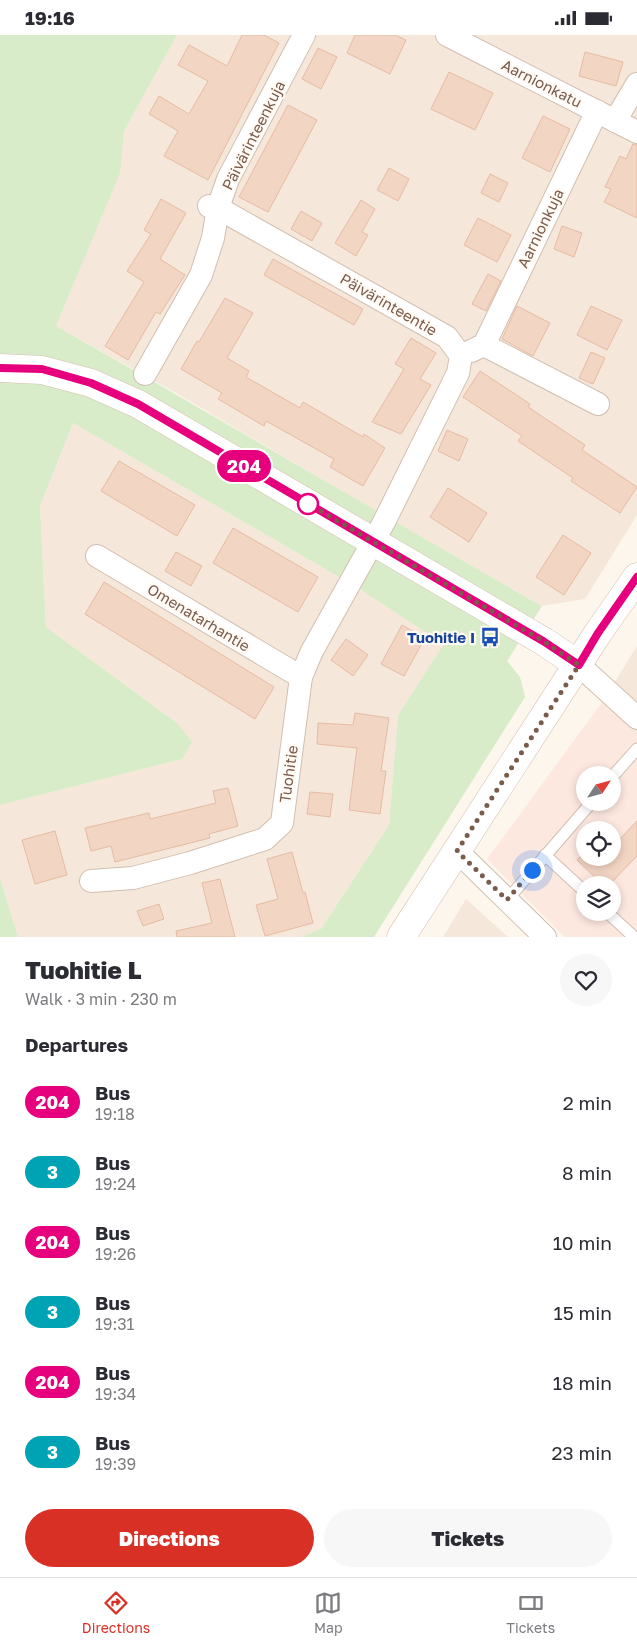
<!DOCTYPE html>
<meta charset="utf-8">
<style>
:root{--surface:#fff;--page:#f7f7f7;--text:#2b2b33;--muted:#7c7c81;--line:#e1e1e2;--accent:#d93025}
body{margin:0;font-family:"Golos Text",sans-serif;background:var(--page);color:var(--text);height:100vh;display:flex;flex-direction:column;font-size:19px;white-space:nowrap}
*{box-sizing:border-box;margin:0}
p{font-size:16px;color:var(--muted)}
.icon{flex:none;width:28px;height:28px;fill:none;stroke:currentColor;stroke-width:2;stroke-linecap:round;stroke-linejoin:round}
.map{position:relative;height:902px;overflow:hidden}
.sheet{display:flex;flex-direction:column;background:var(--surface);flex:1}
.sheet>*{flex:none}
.badge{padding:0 10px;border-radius:16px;font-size:18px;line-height:32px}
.needle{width:32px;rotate:54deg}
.buttons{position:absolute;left:576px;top:731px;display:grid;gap:10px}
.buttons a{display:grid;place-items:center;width:45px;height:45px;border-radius:50%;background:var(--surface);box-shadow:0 2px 8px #0003;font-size:25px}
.you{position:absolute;width:25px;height:25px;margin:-12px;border:4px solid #fff;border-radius:50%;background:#1a73e8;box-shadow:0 0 0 8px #1a73e833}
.map>.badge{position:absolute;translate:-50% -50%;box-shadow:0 0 0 2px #fff}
h2{padding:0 25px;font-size:19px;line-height:45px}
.round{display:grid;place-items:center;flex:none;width:52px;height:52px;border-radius:26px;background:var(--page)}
.overview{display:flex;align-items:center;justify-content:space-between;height:85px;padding:0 25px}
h1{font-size:24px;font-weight:800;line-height:38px}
.cta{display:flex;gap:10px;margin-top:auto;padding:10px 25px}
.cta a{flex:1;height:58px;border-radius:30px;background:var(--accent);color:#fff;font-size:20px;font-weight:800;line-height:58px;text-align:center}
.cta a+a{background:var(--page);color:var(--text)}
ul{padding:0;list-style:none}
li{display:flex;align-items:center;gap:15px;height:70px;padding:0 25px}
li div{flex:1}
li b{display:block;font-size:19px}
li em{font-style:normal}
li .badge{min-width:55px;font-weight:700;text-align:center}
.status{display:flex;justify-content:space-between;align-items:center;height:35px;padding:0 25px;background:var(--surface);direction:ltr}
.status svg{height:14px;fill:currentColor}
.dock{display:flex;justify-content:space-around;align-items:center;height:70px;border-top:1px solid var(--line);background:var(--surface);font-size:14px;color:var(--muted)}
.dock a{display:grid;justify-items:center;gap:2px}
.dock .active{color:var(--accent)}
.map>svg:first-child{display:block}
</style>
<div class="status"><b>19:16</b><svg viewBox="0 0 49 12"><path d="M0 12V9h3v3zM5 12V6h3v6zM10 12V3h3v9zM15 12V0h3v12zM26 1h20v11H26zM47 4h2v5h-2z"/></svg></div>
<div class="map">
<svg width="637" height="902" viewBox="0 0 637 902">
<rect width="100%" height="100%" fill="#fdf6ec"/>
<g fill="#f5e8da">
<path d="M177 0H637V480L585 564 542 571 374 475 183 362 56 291 119 138 124 96Z"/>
<path d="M73 388 358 553 445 609 398 680 389 790 321 894 301 902H18L0 843V770L182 724 177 688 46 592 40 471Z"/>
<path d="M637 611V698L603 666Z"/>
<path d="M466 864 508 902H443Z"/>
</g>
<path fill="#fde8e0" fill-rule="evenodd" d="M603 666 637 698V902H565L487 824ZM585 740H612V768H585ZM585 795H612V822H585ZM585 850H612V878H585Z"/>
<g fill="#d8ecc9">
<path d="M0 0H177L124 96 120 138 56 291C219 383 380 479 542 571L507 626 520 642 525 662 374 902H301L321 894 389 790 398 680 444 609 358 553 73 388 40 471 46 592 177 688 192 707 182 724 0 770Z"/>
<path d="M0 843 18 902H0Z"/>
</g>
<g fill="#f3d5c3" stroke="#e6bba3">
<path d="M242 0H264L279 8 208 145 164 121 178 96 149 79 159 61 189 79 208 46 178 30 189 10 227 31Z"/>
<path d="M355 0H395L406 5 390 39 347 18Z"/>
<path d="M318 13 337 22 321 54 302 44Z"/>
<path d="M585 17 623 27 616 51 579 41Z"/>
<path d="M449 37 493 58 475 95 431 74Z"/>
<path d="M288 70 317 85 268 177 239 162Z"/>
<path d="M543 81 570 94 550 137 522 123Z"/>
<path d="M633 109 637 110V183L604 167 611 154 605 152 620 121 626 124Z"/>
<path d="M389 133 409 144 398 166 377 155Z"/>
<path d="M490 139 508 148 499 167 481 158Z"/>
<path d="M161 164 186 178 160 224 185 240 160 279 156 277 128 325 105 311 144 247 127 236 151 199 144 195Z"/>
<path d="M361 165 375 174 362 197 368 200 356 221 335 208Z"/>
<path d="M301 176 322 188 312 206 291 194Z"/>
<path d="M478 183 511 200 497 227 464 210Z"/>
<path d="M562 191 582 198 574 222 554 214Z"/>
<path d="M273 224 363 274 354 290 264 240Z"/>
<path d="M488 239 501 246 486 276 472 269Z"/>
<path d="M225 263 253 278 227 323 249 336 246 342 300 373 303 367 363 402 364 399 385 413 363 451 330 432 334 424 266 386 264 391 218 364 222 358 181 334 197 306 199 307Z"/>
<path d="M517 271 550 288 533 321 502 304Z"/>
<path d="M591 271 622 285 607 315 577 300Z"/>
<path d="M411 303 436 318 420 344 431 350 401 399 372 387 404 334 395 329Z"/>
<path d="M591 317 605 323 593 349 579 343Z"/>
<path d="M480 336 530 369 528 372 585 410 582 415 637 452 620 478 571 446 573 443 518 406 522 401 463 362Z"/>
<path d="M447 395 468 404 459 426 438 416Z"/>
<path d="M119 426 195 470 177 501 101 456Z"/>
<path d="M448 453 487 478 469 507 430 482Z"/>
<path d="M233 493 318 542 298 577 213 528Z"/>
<path d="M563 500 591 518 564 560 536 542Z"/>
<path d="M176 517 202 531 191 551 165 536Z"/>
<path d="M104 547 274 652 255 684 85 579Z"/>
<path d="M402 590 425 603 404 641 381 629Z"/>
<path d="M346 604 368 620 353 641 331 625Z"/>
<path d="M355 678 389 683 381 736H386L380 779 349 775 357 713 317 709 318 688 353 690Z"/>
<path d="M228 753 238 791 209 799 210 803 115 827 111 811 91 816 85 793 149 778 150 784 216 768 213 756Z"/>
<path d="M310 757 333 759 330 782 307 779Z"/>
<path d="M637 786V821L609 850H603L577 825 585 817V822H612V798L619 805Z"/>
<path d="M55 796 67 840 35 849 22 805Z"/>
<path d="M292 817 303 858 305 857 313 888 265 901 256 870 278 864 267 824Z"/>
<path d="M220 844 235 902H177L176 896 212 888 202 848Z"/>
<path d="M159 869 164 884 143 891 137 876Z"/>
</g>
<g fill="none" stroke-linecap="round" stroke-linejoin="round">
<defs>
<g id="lane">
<path d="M612 742 637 714"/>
<path d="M545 820 585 857"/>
<path d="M507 865 591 768"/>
<path d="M608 878 634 902"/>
</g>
<g id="street">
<path d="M447 0 637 97"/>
<path d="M615 86 637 49"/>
<path d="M484 310 597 76"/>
<path d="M471 316 484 310 598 369"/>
<path d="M145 339 201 240 213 203 218 173 228 144 304 0"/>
<path d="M97 521 301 642"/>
<path d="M579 630 637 683"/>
<path d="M457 816 545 902"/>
<path d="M91 846 133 843 190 828 265 804 282 788 301 642 312 616 384 487 458 338 461 321 447 302 218 173 209 171"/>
</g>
<g id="secondary">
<path d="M0 333 42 335 91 348 138 369 543 606 579 630"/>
<path d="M401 902 598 598 637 542"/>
</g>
</defs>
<use href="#lane" stroke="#d1beb0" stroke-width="13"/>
<use href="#street" stroke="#d1beb0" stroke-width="24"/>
<use href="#secondary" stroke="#d6c0b0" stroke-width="29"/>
<use href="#lane" stroke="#fff" stroke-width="11"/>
<use href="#street" stroke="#fff" stroke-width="22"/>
<use href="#secondary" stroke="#fff" stroke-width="28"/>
</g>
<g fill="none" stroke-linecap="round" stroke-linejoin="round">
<defs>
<path id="line" d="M0 333 42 334 91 348 138 369 543 606 579 630 598 598 637 542"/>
</defs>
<use href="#line" stroke="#fff" stroke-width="11"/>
<use href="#line" stroke="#e6007e" stroke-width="8"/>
<path stroke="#7a5c4d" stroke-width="5" stroke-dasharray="0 9" d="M308 469 307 468 543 606 579 630 457 816 507 865 532 835"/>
</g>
<defs>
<symbol id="bus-bare" viewBox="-9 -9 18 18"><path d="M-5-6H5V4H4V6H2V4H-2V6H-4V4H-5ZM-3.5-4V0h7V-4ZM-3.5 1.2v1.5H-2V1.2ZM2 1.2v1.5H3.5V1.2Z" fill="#1a4fb4" stroke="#fffaf3" stroke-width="2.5" paint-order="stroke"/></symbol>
</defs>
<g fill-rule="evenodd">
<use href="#bus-bare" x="476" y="588" width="28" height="28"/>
</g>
<circle fill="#fff" stroke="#e6007e" stroke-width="2.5" cx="308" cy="469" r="10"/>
<g text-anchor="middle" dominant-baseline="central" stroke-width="4.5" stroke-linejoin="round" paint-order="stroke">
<g font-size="15" fill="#7a5c4d" stroke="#fffaf3">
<text transform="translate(542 48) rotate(27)">Aarnionkatu</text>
<text transform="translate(253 100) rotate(-63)">Päivärinteenkuja</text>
<text transform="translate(540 193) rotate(-64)">Aarnionkuja</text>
<text transform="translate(389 269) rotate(30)">Päivärinteentie</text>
<text transform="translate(199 582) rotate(31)">Omenatarhantie</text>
<text transform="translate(288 739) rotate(-82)">Tuohitie</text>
</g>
<g font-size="15" font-weight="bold" fill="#164399" stroke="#fffaf3" text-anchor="end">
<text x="475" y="602">Tuohitie I</text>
</g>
</g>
</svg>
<div class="buttons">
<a><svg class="needle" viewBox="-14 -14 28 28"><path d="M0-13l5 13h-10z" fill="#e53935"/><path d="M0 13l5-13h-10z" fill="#7c7c81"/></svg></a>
<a><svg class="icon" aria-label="locate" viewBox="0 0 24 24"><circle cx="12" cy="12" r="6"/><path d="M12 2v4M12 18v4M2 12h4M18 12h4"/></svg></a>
<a><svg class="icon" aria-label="layers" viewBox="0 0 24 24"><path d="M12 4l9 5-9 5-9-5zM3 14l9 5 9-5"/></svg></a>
</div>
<div class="you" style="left:532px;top:835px"></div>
<b class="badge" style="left:244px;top:431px;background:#e6007e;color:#fff">204</b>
</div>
<section class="sheet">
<div class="overview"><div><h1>Tuohitie L</h1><p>Walk · 3 min · 230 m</p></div><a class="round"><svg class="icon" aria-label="heart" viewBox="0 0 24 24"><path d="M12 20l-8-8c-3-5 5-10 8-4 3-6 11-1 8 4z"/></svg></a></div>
<h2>Departures</h2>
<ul>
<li><span class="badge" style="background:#e6007e;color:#fff">204</span><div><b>Bus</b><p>19:18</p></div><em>2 min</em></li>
<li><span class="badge" style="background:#00a3b4;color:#fff">3</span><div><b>Bus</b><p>19:24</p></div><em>8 min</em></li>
<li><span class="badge" style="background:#e6007e;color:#fff">204</span><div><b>Bus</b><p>19:26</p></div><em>10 min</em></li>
<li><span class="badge" style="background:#00a3b4;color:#fff">3</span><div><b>Bus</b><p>19:31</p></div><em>15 min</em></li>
<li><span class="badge" style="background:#e6007e;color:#fff">204</span><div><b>Bus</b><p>19:34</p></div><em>18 min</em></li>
<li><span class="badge" style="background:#00a3b4;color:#fff">3</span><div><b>Bus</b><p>19:39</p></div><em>23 min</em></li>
</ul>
<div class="cta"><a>Directions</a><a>Tickets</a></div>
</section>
<nav class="dock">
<a class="active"><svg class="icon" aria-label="directions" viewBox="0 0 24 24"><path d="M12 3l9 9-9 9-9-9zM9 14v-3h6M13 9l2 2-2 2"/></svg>Directions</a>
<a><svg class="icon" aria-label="map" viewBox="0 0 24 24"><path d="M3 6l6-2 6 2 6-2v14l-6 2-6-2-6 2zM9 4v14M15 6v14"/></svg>Map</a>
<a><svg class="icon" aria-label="tickets" viewBox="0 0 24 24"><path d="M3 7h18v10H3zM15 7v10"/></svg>Tickets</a>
</nav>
